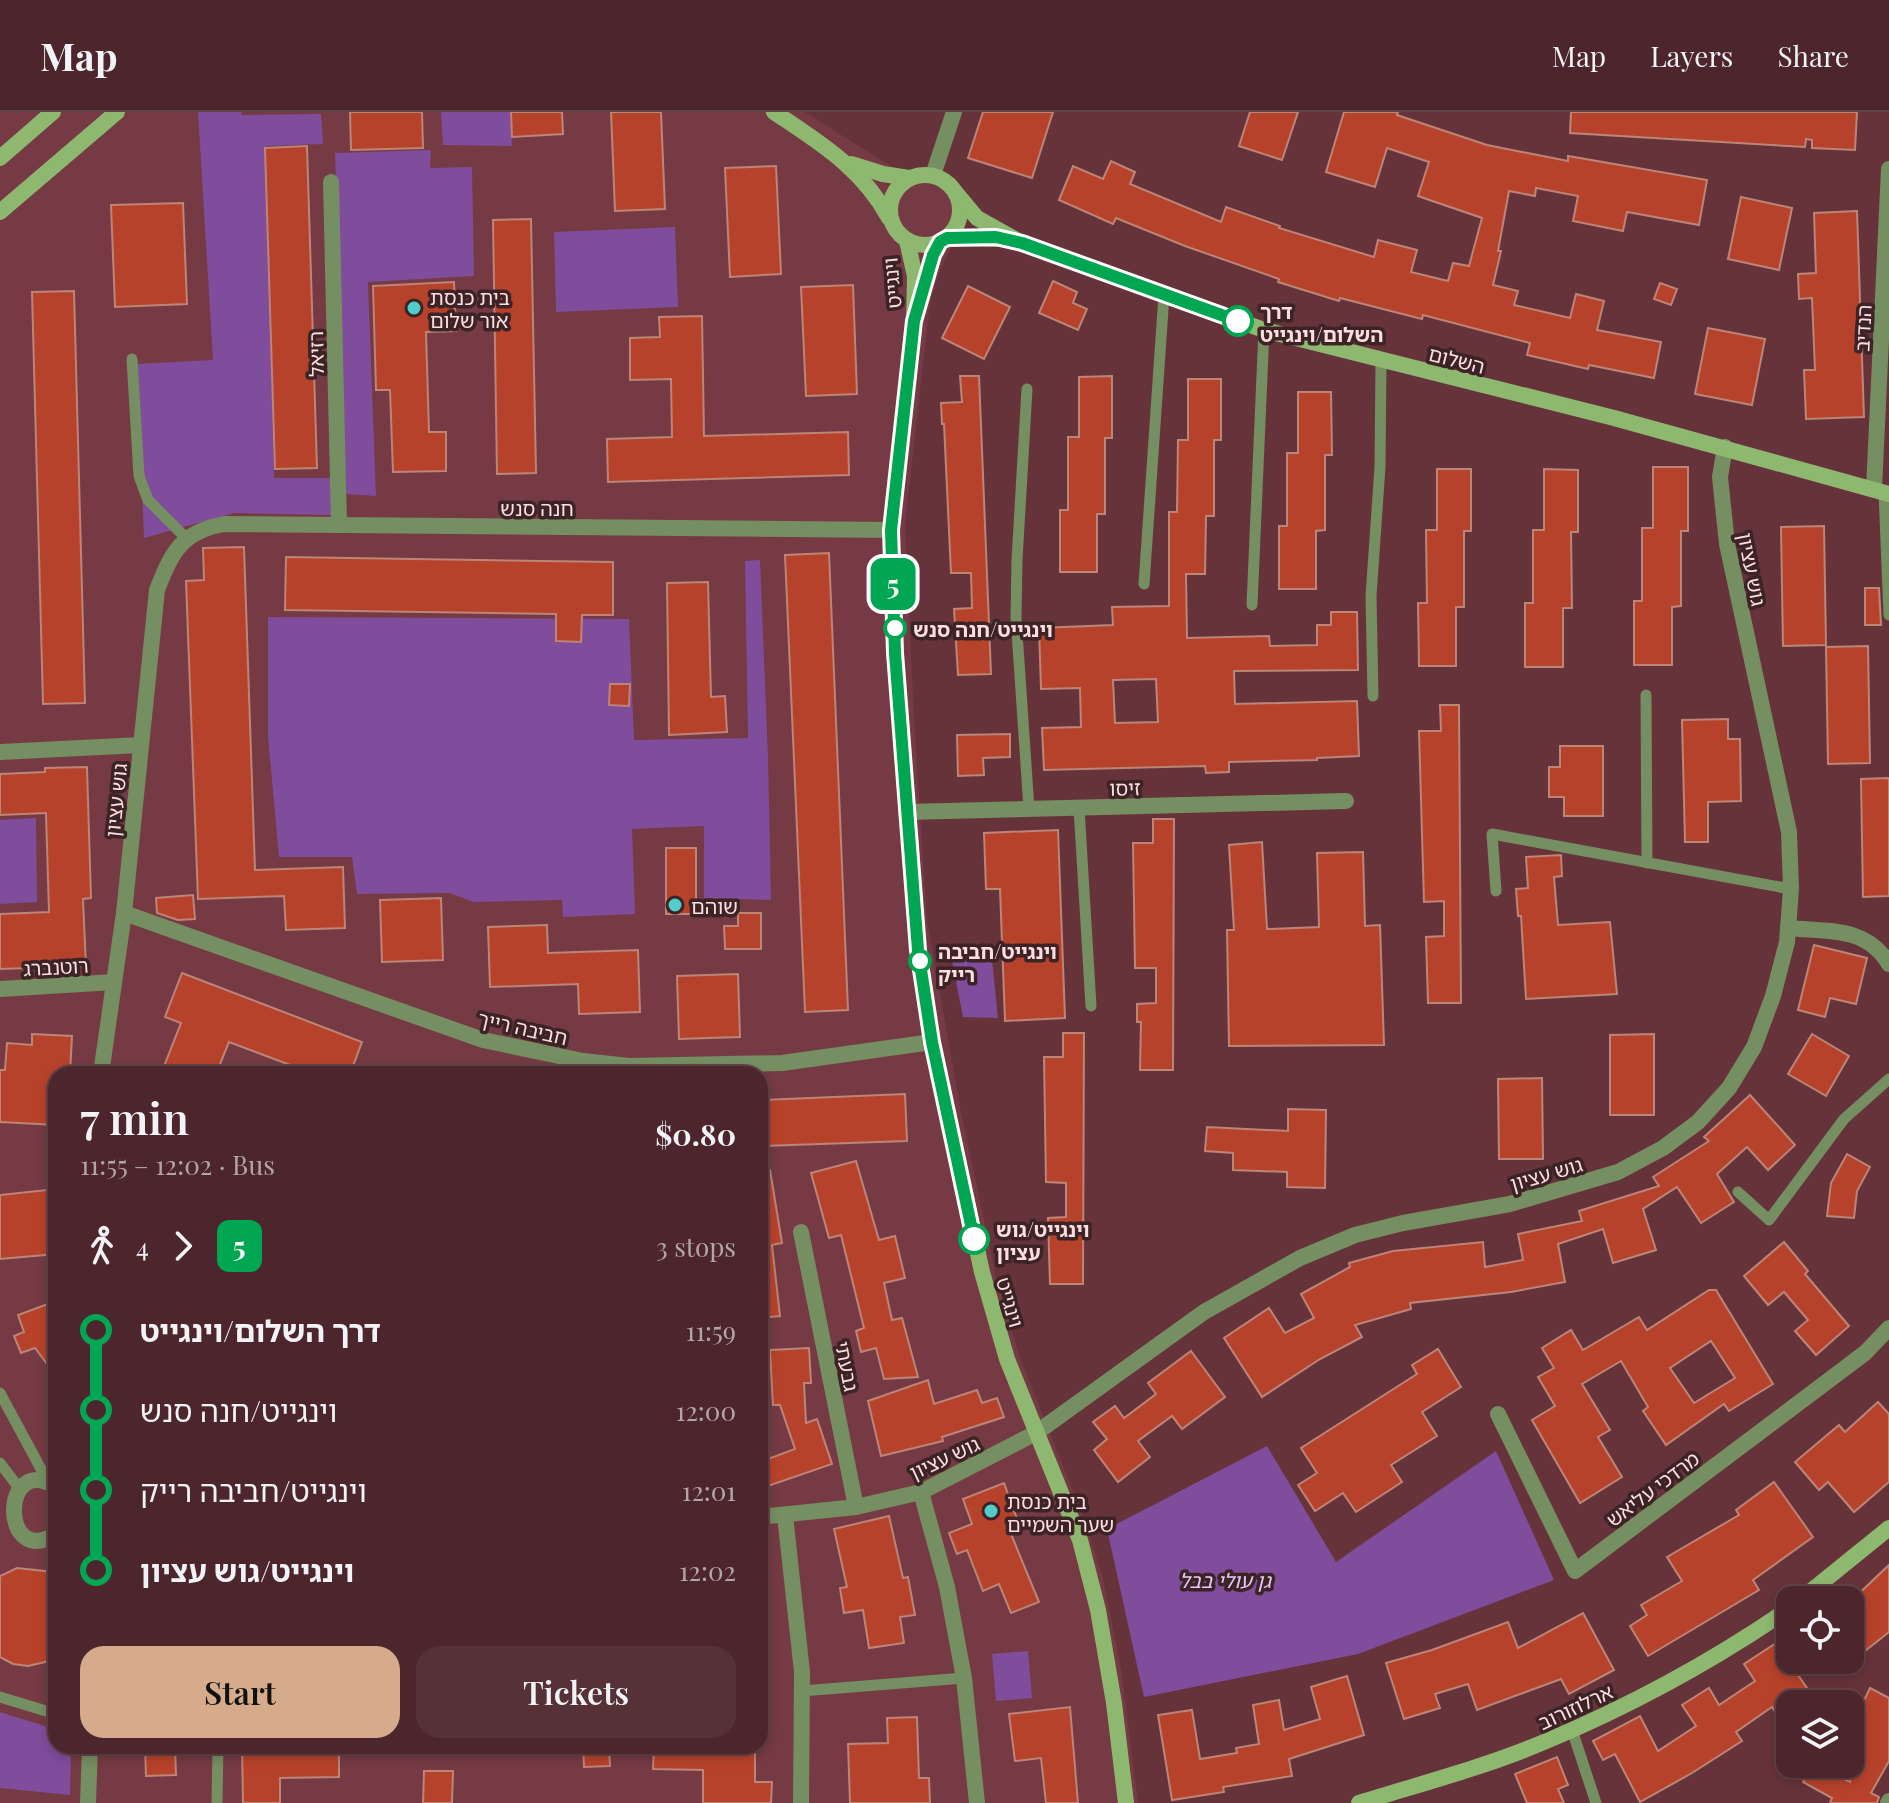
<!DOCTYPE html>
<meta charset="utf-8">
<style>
:root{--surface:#4c262c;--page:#563238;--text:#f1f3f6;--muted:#b2a5a9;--line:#634348;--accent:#d6ab8b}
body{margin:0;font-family:"Playfair Display","Noto Sans Hebrew",serif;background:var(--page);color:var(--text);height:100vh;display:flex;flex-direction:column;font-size:30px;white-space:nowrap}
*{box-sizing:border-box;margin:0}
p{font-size:26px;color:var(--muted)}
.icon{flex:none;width:44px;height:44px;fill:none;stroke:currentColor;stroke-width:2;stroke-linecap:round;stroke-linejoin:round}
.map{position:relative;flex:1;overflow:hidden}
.drawer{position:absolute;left:48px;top:954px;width:720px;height:688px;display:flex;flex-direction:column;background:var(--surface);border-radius:24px;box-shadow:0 4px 12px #0003,0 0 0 2px var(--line)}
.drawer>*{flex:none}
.badge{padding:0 16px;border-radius:12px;font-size:28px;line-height:52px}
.tools{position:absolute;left:1776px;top:1474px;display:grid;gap:16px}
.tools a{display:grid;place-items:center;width:88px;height:88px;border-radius:16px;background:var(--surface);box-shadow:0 4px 12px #0003,0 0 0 2px var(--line);font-size:40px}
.map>.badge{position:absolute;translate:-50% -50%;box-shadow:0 0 0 4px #fff}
.legs{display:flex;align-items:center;gap:12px;height:88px;padding:0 32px;font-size:26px}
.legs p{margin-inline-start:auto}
.headline{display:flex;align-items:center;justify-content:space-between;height:136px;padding:0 32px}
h1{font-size:44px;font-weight:600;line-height:60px}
.cta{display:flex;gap:16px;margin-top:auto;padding:16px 32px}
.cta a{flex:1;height:92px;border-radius:24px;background:var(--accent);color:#111;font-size:32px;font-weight:600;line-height:92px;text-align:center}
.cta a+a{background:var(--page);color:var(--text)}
ul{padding:0 32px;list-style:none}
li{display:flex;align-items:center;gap:28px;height:80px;font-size:30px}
li i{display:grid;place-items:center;width:12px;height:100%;margin:0 10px;background:currentColor}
li i::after{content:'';width:20px;height:20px;margin:-10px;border:6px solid;border-radius:50%;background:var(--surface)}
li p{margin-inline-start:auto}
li:first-child i{background:linear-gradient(#0000 50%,currentColor 0)}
li:last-child i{background:linear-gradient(currentColor 50%,#0000 0)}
header{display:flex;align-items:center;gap:48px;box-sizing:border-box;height:112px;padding:0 40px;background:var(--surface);border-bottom:2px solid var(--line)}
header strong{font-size:38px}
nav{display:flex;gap:44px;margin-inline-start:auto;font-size:28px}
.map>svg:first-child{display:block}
</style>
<header>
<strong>Map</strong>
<nav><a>Map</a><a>Layers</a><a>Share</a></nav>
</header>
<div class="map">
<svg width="1889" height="1691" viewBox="0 0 1889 1691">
<rect width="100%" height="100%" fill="#66333a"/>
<path fill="#753a43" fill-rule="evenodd" d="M0 0H805L889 53 976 91 941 155 930 190 905 413 914 606 927 808 961 1000 997 1169 1020 1246 1083 1404 1102 1462 1121 1556 1138 1691H0ZM56 962H760V1634H56Z"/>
<g fill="#804c9c">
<path d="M198 0H241L242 3 321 2 323 32 266 34 274 366H330L332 403 234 401 144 426 137 252 213 248Z"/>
<path d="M441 0H510L512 34 443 33Z"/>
<path d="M431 38 430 56 472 55 474 164 368 170 376 384 346 382 335 41Z"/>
<path d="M675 115 678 195 556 200 554 120Z"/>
<path d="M760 448 768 645 771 788 704 786V714L632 717 635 802 563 805 562 788 474 790 449 781 357 782 352 745H279L268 624V505L629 507 634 628 748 626 745 449Z"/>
<path d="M36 706 37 790 0 792V708Z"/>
<path d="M991 838 998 906 963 905 950 839Z"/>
<path d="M1267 1334 1336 1450 1496 1339 1554 1468 1358 1542 1144 1585 1107 1417Z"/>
<path d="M1028 1539 1032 1586 996 1589 992 1542Z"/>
<path d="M0 1600 54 1617 56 1634 71 1636 70 1683 0 1676Z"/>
</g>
<g fill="#b7422b" stroke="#bd8478" stroke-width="2" fill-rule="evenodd">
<path d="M350 0H422L423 36 351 38Z"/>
<path d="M511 0H562L563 22 512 25Z"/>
<path d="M611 0H661L665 97 615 99Z"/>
<path d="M983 0H1053L1032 66 968 46Z"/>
<path d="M1250 0H1298L1282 48 1239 34Z"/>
<path d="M1344 0H1398L1397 3 1487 33 1568 49V44L1707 68 1699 113 1627 100 1623 119 1573 109 1578 84 1536 76 1535 84 1509 79 1498 139H1501L1493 173 1518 179 1514 193 1570 206 1576 182 1604 189 1597 218 1661 230 1654 266 1589 253 1588 257 1527 243 1530 231 1423 203 1422 207 1340 186 1339 189 1278 170 1279 167 1185 134 1116 106 1113 112 1059 88 1073 54 1103 67 1111 49 1135 60 1130 72 1221 110 1226 95 1280 114 1279 116 1374 145 1378 128 1417 138 1411 160 1448 169 1453 151 1469 154 1482 106 1418 84 1429 50 1387 36 1375 75 1326 60Z"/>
<path d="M1571 0H1857L1855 38 1812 36V28L1806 27 1805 35 1570 21Z"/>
<path d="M307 34 317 356 275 357 265 36Z"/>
<path d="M776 54 781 162 730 165 725 56Z"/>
<path d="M1741 85 1792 96 1779 158 1728 147Z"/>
<path d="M183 91 187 192 115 195 111 93Z"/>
<path d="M1857 99 1864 305 1806 307 1804 258H1815L1812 186 1799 187 1798 162 1816 161 1814 101Z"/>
<path d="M531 107 536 361 497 362 493 108Z"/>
<path d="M1053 169 1077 180 1073 191 1087 197 1078 218 1039 201Z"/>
<path d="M454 170 456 219 426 220 429 320H446V359L393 360 390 278H376L373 174Z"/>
<path d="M1660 171 1677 177 1671 193 1654 187Z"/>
<path d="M853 173 857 282 806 284 801 175Z"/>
<path d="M968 174 1010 195 984 247 942 226Z"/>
<path d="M74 179 85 591 43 592 32 180Z"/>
<path d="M702 204 704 324 848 320 849 363 608 370 607 327 672 325 671 267 630 268V226L660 225 659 205Z"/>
<path d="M1708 216 1765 227 1752 293 1695 282Z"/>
<path d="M960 264H979L991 562 958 563 954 497 972 496 971 461H951L944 312H942L941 291 962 290Z"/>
<path d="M1112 264V326H1105V402H1097V460H1060V398H1068V325H1079V265Z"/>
<path d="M1188 267H1221V328H1214V404H1206L1205 462H1186L1187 526 1269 524 1270 534 1317 533V513H1331V500H1357L1358 558 1234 559 1235 592 1357 589 1359 644 1317 646V648L1229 650V660L1206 661 1205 654 1044 658 1042 616 1081 615 1080 576 1041 577 1039 516 1113 513 1112 495 1169 494V400H1177L1178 328H1188ZM1156 567 1158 610 1115 611 1113 568Z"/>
<path d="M1298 280H1331L1332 343H1325V418L1316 419V477H1279V414H1287V341H1298Z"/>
<path d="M1653 355H1688V419H1681V494L1672 495V553H1634V489H1642V416H1653Z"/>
<path d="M1437 357H1471V419H1464V495H1456V554H1419L1418 491H1427L1426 418H1437Z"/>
<path d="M1544 357 1578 358V420H1571L1572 496H1563V555H1525V491H1533V418H1544Z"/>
<path d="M1824 414 1826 533 1783 534 1781 415Z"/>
<path d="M244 435 255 758 343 755 345 816 286 818 284 784 198 787 186 469 204 468 203 436Z"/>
<path d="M829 441 848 898 805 900 785 443Z"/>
<path d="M286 445 613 450V503H582L581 530 556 529V502L285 498Z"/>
<path d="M708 470 711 585 725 584 727 620 669 623 667 471Z"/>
<path d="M1865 476H1879L1881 513H1865Z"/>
<path d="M1868 534 1870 651 1828 652 1826 535Z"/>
<path d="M610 572H630L629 594 609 593Z"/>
<path d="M1440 593H1459L1461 891H1428L1426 825 1444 824V789L1424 790 1419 619H1441Z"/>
<path d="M1728 607V627H1740L1741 689 1708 690V730H1685L1682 608Z"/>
<path d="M1010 622V645L983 646 984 663 958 664 957 623Z"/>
<path d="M1560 634H1603V704H1564V685H1549V655H1560Z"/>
<path d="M87 655 91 786 83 787 86 854 0 857V802L49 800 46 701 0 703V662L45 660V656Z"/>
<path d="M1889 666V784L1863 785 1861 667Z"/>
<path d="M1153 707H1174L1173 958H1140L1141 910H1137V892L1156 891V856H1135L1133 731H1153Z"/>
<path d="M1058 718 1065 906 1005 909 1000 777H986L984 721Z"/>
<path d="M1262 730 1267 817 1319 815 1317 741 1363 740 1365 814 1380 813 1384 933 1229 934 1227 818H1234L1229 733Z"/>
<rect x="666" y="736" width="30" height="66"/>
<path d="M1561 743 1562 764 1554 765 1558 813 1610 810 1617 882 1526 887 1521 804H1518L1516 777 1528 776 1526 745Z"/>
<path d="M193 783 195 807 178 808 157 801 156 786Z"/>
<path d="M441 786 443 848 382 850 380 788Z"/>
<path d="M738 801H761V837H725L724 814H738Z"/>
<path d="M547 813 548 841 638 838 640 900 579 902 578 872 490 875 488 815Z"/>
<path d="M1814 833 1867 846 1856 892 1830 886 1825 905 1798 898Z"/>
<path d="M182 861 362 930 350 962H314L229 930 216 962H161L181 911 165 905Z"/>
<path d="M738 862 740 925 679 927 677 864Z"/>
<path d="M1063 921H1084L1083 1172H1050L1048 1106 1066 1105V1071L1046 1070 1044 945H1063Z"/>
<path d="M32 922 72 924 70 962H56V1013L0 1010V958H5L7 931 32 933Z"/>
<path d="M1654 922V1003H1610V923Z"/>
<path d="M1812 922 1849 944 1826 984 1788 962Z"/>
<path d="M1542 966 1543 1047H1499L1498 967Z"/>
<path d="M905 982 907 1029 760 1034V988Z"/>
<path d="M1750 983 1795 1033 1768 1058 1747 1035 1717 1062 1734 1090 1701 1111 1677 1075 1643 1097 1656 1138 1613 1151 1603 1117 1558 1132 1565 1170 1511 1180 1410 1191 1411 1197 1355 1213 1362 1225 1320 1247 1262 1285 1224 1226 1269 1196 1285 1221 1314 1206 1301 1182 1350 1155 1349 1151 1393 1139 1483 1130 1485 1155 1523 1148 1518 1122 1582 1109 1579 1099 1659 1074 1653 1065 1709 1029 1704 1025Z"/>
<path d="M1288 997 1326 998 1325 1076 1287 1075V1060L1233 1058V1041L1205 1039 1207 1015 1288 1019Z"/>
<path d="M1847 1042 1870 1055 1857 1079 1854 1106 1827 1104 1831 1071Z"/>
<path d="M856 1049 879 1128 895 1124 905 1166 884 1171 892 1208 902 1206 918 1265 884 1267 876 1236 861 1240 856 1219 864 1216 841 1123 829 1126 811 1061Z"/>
<path d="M770 1058 782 1131 772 1133 780 1204 760 1206V1059Z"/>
<path d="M56 1077V1142L0 1147V1083Z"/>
<path d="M1784 1130 1808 1159 1805 1162 1849 1214 1816 1243 1795 1219 1808 1208 1784 1180 1768 1193 1744 1164Z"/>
<path d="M1709 1178H1716L1773 1272 1729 1299 1724 1292 1666 1333 1643 1299 1648 1295 1621 1249 1582 1272 1610 1318 1598 1325 1622 1365 1580 1391 1532 1308 1555 1294 1538 1265 1554 1256 1542 1236 1571 1218 1583 1238 1639 1205 1647 1218ZM1711 1229 1735 1266 1694 1291 1670 1256Z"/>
<path d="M56 1189V1264L35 1236 21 1241 14 1224 24 1220 18 1203Z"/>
<path d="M809 1236 811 1271H804L806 1311 817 1307 832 1352 768 1374 760 1350 795 1337 780 1293H773L770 1238Z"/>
<path d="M1438 1237 1461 1275 1422 1300 1437 1324 1391 1353 1402 1370 1356 1400 1343 1381 1315 1399 1298 1373 1317 1361 1301 1336 1417 1262 1412 1253Z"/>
<path d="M1191 1239 1225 1285 1182 1317 1172 1304 1138 1329 1150 1345 1118 1370 1094 1338 1107 1327 1093 1310 1115 1294 1124 1306 1156 1282 1148 1271Z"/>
<path d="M928 1268 934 1292 977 1278 982 1291 997 1286 1004 1305 942 1325 943 1329 881 1344 868 1289Z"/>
<path d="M1878 1290 1889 1302V1370L1854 1400 1828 1370 1819 1378 1795 1350 1839 1313 1845 1320Z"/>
<path d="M1774 1370 1813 1425 1753 1468 1759 1478 1648 1544 1630 1514 1647 1503 1641 1493 1682 1469 1667 1445 1739 1403 1736 1398Z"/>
<path d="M1004 1371 1021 1418 1011 1422 1039 1490 1011 1501 999 1472 983 1479 967 1438 957 1442 949 1421 972 1412 963 1387Z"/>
<path d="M889 1404 903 1466 908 1465 915 1503 900 1505 904 1531 869 1536 863 1498 844 1501 840 1476 847 1475 834 1417Z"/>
<path d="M1889 1453V1520L1850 1551V1490Z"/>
<path d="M17 1456 45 1459 56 1466V1544L45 1550 28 1554 13 1552 0 1545V1464Z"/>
<path d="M1583 1501 1614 1558 1569 1582 1561 1567 1477 1598 1468 1572 1435 1582 1440 1596 1404 1607 1386 1551 1432 1538 1508 1510 1518 1536Z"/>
<path d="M1776 1531 1818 1592H1790V1622L1772 1595 1736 1620 1742 1629 1692 1661 1640 1690 1615 1642 1603 1648 1593 1629 1640 1604 1658 1639 1696 1614 1682 1593 1709 1576 1719 1593 1755 1569 1744 1552Z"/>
<path d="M1347 1564 1364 1623 1289 1647 1292 1664 1223 1675 1224 1680 1172 1688 1158 1603 1192 1598 1200 1647 1237 1641 1236 1636 1259 1632 1253 1593 1279 1588 1284 1618 1320 1607 1311 1575Z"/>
<path d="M1870 1576 1889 1586V1649L1871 1681 1879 1685 1877 1691H1830L1832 1686 1803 1670 1813 1652 1850 1670V1617Z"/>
<path d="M1070 1595 1078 1691H1046L1041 1646 1015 1649 1009 1602Z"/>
<path d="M917 1605 919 1666H929L930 1691H850L848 1632 888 1631 887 1606Z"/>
<path d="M145 1634H175L176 1663 146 1664Z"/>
<path d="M242 1634H339V1665L280 1666V1691H243Z"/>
<path d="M583 1634H609L610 1654 584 1655Z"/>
<path d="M654 1634H755V1670H772L771 1691H703V1658L653 1657Z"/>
<path d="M1557 1645 1568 1673 1558 1677 1564 1691H1527L1515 1662Z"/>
<path d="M424 1659H453L452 1691H423Z"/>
</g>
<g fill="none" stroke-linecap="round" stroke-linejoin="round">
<g stroke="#758e62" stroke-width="11">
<path d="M132 247 139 364 148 388 186 426"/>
<path d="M1027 277 1017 448 1016 505 1029 697"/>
<path d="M1884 380 1889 503"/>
<path d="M1144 472 1164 183"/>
<path d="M1252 493 1264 218"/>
<path d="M1646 583 1647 751"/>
<path d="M1373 584 1371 484 1380 355 1381 249"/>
<path d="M1079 696 1091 894"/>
<path d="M1496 779 1492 722 1791 777"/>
<path d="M1738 1080 1769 1108 1844 1007 1889 967"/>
<path d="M0 1281 48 1370"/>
<path d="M0 1351 19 1376"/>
<path d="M802 1579 964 1566"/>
<path d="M0 1585 56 1602"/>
<path d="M1572 1618 1596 1691"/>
<path d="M217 1691 218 1634"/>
</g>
<g stroke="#758e62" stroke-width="16">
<path d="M933 63 954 0"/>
<path d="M331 70 339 413"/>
<path d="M1874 377 1889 57"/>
<path d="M0 640 141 633"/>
<path d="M906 700 1346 689"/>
<path d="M124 801 483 928 583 949 629 954 782 951 932 930"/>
<path d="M1788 816C1828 820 1866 814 1889 852"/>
<path d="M0 877 114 870"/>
<path d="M101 962 124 801 157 478C172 440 181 420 224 412L891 418"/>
<path d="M801 1120 856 1395"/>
<path d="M1498 1302 1575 1459 1865 1241 1889 1216"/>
<path d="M56 1375C0 1339 0 1458 56 1422"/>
<path d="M921 1380 947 1475 964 1566 977 1691"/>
<path d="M785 1403 802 1560 801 1691"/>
<path d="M760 1405 856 1395 921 1380 1036 1321 1204 1200 1300 1146 1355 1123 1403 1111 1510 1092 1618 1060 1663 1036 1698 1010 1729 976 1754 935 1773 884 1787 830 1791 777 1789 720 1727 432 1720 365 1725 335"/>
<path d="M88 1691 90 1634"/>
<path d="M1888 1691 1889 1689"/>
</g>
<g stroke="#8eb770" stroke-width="16">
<path d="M774 0C820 31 862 56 889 106"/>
<path d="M0 46 53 0"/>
<path d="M851 52 883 62 909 66"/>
<circle cx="925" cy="98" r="35"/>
<path d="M957 82 977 106 1022 131 1264 218 1614 306 1889 382"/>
<path d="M0 100 117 0"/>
<path d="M947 126 1005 127"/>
<path d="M907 129 915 164 914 209 891 418 895 541 918 838 932 930 982 1160 1007 1247 1080 1428 1098 1498 1114 1591 1126 1691"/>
<path d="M921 185 933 143 940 130"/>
<path d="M1800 1488 1889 1416"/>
<path d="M1359 1691C1420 1672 1485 1655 1544 1630 1630 1594 1713 1549 1790 1496"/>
</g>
</g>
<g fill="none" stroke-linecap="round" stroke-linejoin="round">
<defs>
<path id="line-1" d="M974 1127 932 930 918 838 895 541 891 418 914 209 933 143 940 130 947 126 996 125 1022 131 1238 209"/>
</defs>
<use href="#line-1" stroke="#fff" stroke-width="18"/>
<use href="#line-1" stroke="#00a651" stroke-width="12"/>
</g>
<g fill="#53cdca" stroke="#3b2326" stroke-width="3">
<circle cx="414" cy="196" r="8"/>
<circle cx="675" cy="793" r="8"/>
<circle cx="991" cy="1399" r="8"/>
</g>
<g fill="#fff" stroke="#00a651" stroke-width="4">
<circle cx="1238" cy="209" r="14"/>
<circle cx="895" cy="516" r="10"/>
<circle cx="920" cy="849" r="10"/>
<circle cx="974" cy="1127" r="14"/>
</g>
<g text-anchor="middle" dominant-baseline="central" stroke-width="7" stroke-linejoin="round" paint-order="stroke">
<g font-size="20" fill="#fedddf" stroke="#3b2326">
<text transform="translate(891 171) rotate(-95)">וינגייט</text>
<text transform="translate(1862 216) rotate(-87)">הנדיב</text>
<text transform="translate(315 242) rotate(-91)">רזיאל</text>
<text transform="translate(1457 247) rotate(14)">השלום</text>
<text x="537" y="395">חנה סנש</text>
<text transform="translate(1753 457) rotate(79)">גוש עציון</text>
<text transform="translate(1125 675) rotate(-1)">זיסו</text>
<text transform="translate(115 688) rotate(-84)">גוש עציון</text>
<text transform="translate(56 854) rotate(-3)">רוטנברג</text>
<text transform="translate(523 915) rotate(13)">חביבה רייך</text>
<text transform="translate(1546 1061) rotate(-16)">גוש עציון</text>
<text transform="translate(1011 1190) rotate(74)">וינגייט</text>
<text transform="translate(848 1254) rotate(79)">גבעתי</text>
<text transform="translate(944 1345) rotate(-25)">גוש עציון</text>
<text transform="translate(1652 1376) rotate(-37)">מרדכי עליאש</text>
<text transform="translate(1575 1594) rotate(-25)">ארלוזורוב</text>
</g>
<g font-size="20" fill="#fedddf" stroke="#3b2326" text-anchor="start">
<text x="430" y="184">בית כנסת<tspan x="430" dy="23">אור שלום</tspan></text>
<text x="691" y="793">שוהם</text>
<text x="1007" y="1388">בית כנסת<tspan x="1007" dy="23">שער השמיים</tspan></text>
</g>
<g font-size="20" font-weight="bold" fill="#fedddf" stroke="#3b2326" text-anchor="start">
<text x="1260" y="198">דרך<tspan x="1260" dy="23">השלום/וינגייט</tspan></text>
<text x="913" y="516">וינגייט/חנה סנש</text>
<text x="938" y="838">וינגייט/חביבה<tspan x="938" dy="23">רייק</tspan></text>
<text x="996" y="1116">וינגייט/גוש<tspan x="996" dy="23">עציון</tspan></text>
</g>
<g font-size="20" font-style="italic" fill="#e6c7f8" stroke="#3b2326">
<text x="1225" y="1467">גן עולי בבל</text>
</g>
</g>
</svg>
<div class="tools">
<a><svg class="icon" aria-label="locate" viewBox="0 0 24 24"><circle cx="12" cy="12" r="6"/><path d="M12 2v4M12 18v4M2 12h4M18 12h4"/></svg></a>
<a><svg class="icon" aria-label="layers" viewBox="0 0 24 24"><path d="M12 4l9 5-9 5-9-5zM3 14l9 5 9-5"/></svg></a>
</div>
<b class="badge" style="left:893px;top:472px;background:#00a651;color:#fff">5</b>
<section class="drawer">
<div class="headline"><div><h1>7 min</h1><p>11:55 – 12:02 · Bus</p></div><b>$0.80</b></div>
<div class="legs"><svg class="icon" aria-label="walk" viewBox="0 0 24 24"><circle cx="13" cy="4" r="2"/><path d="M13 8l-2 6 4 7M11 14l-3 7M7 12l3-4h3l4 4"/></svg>4<svg class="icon" aria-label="forward" viewBox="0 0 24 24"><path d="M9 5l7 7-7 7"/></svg><b class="badge" style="background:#00a651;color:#fff">5</b><p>3 stops</p></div>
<ul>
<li><i style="color:#00a651"></i><b>דרך השלום/וינגייט</b><p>11:59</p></li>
<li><i style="color:#00a651"></i><span>וינגייט/חנה סנש</span><p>12:00</p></li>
<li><i style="color:#00a651"></i><span>וינגייט/חביבה רייק</span><p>12:01</p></li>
<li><i style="color:#00a651"></i><b>וינגייט/גוש עציון</b><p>12:02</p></li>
</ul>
<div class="cta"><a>Start</a><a>Tickets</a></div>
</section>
</div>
